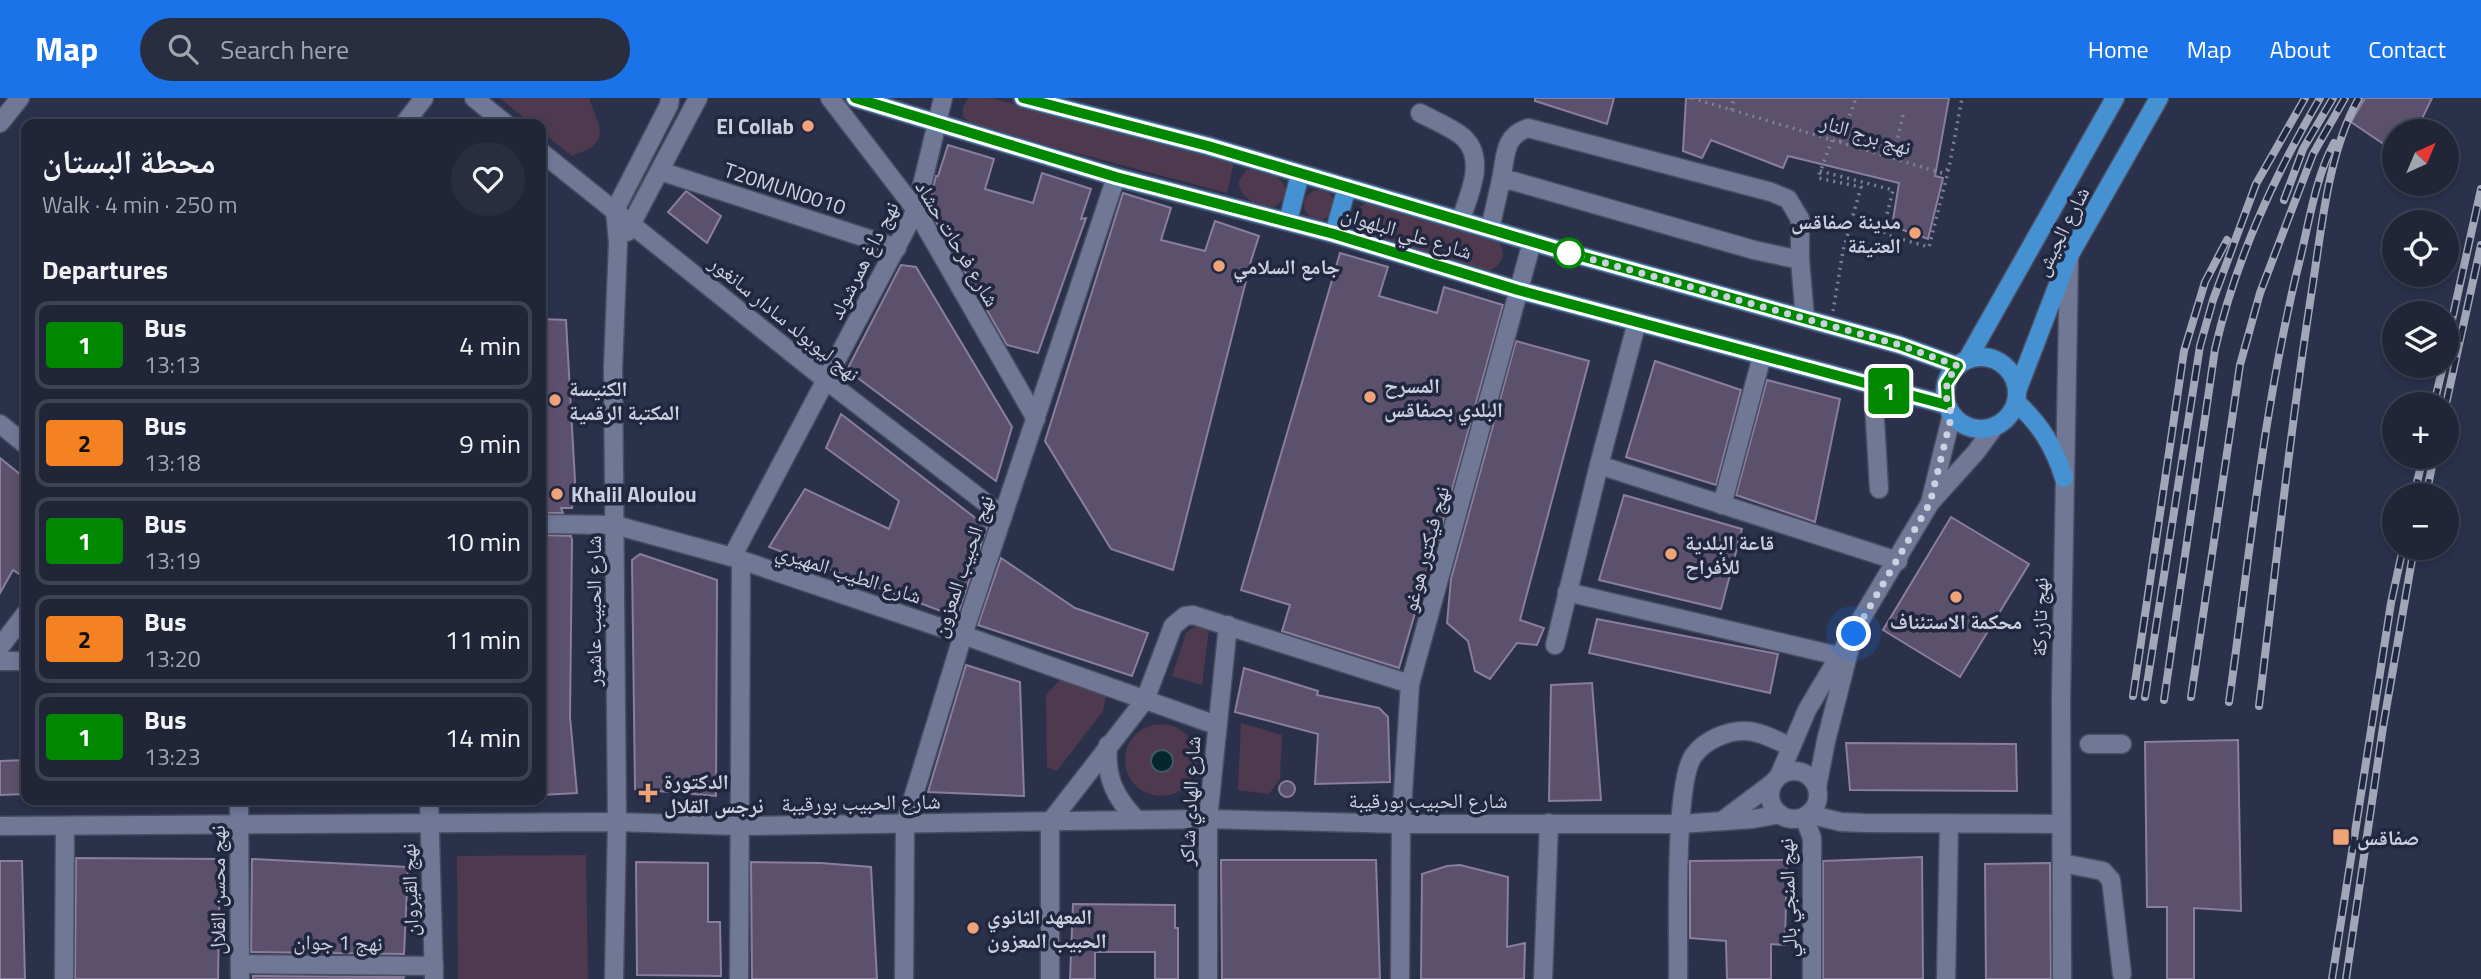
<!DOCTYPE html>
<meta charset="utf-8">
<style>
:root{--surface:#202538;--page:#282d40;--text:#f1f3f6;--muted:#a2a5ae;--line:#3d4253;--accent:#1a73e8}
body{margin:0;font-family:"Titillium Web","Noto Naskh Arabic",sans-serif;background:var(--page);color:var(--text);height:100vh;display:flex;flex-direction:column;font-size:26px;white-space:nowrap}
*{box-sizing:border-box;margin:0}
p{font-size:23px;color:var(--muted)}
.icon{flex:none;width:38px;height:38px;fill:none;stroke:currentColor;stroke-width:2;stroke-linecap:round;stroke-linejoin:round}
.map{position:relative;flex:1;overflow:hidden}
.panel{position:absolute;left:21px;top:21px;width:525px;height:686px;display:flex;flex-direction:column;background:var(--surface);border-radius:14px;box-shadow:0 4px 10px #0003,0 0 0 2px var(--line)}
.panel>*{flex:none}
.badge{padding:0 14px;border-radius:5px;font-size:24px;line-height:46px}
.needle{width:46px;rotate:44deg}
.controls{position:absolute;left:2382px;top:21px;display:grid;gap:14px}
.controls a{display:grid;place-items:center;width:77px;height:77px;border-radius:50%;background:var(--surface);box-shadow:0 4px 10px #0003,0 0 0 2px var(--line);font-size:35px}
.you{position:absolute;width:35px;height:35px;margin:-18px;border:5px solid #fff;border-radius:50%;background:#1a73e8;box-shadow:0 0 0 10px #1a73e833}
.map>.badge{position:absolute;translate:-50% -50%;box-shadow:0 0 0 4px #fff}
h2{padding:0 21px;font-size:26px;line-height:63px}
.round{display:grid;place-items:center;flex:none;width:74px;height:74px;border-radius:37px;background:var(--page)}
.summary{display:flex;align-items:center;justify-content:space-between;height:119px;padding:0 21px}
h1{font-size:33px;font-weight:800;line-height:52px}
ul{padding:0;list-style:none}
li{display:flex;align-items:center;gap:21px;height:88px;margin:0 14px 10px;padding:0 7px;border:4px solid var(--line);border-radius:14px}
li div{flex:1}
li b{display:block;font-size:26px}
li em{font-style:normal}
li .badge{min-width:77px;font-weight:700;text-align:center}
header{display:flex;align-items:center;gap:42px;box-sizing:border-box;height:98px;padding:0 35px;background:var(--accent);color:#fff}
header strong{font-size:33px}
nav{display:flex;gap:38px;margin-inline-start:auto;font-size:24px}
.search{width:490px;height:63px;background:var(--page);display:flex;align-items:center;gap:18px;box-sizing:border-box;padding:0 24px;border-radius:38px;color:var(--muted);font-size:26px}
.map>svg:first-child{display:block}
</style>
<header>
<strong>Map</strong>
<div class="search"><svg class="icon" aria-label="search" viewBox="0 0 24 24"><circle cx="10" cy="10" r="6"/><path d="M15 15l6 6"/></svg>Search here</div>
<nav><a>Home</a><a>Map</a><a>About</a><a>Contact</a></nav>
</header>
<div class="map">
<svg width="2481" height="881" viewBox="0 0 2481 881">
<rect width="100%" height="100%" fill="#2b314b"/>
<g fill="#4f394e">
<path d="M500 0H589L600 30 599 41 591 50 572 58 541 33V26H532Z"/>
<path d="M968 0H991L1234 64 1227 95 975 28 963 19V9Z"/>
<path d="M1252 71C1269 74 1291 80 1284 101L1275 109C1260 108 1238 102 1239 83L1246 72Z"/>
<circle cx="1319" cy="107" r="15"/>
<path d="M1364 106H1371L1497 143C1508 154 1503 166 1490 172L1483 171 1362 135C1354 128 1353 123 1355 113Z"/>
<path d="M1194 529 1209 532 1202 587 1172 578 1186 535Z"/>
<path d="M1060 582 1106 598 1103 613 1057 673 1047 669 1046 597Z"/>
<path d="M1241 625 1282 637 1280 681 1269 696 1238 692Z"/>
<circle cx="1161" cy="662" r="36"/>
<path d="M586 757 588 881H458L457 758Z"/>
</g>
<circle fill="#05262e" stroke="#415964" stroke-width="2" cx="1162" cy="663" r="11"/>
<g fill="#5b516d" stroke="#897e9d" stroke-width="2">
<path d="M1535 0H1614L1607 26 1535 3Z"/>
<path d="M1686 0H1949L1935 78 1943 80 1928 141 1892 128 1899 85 1788 58 1783 70 1711 42 1702 60 1683 53Z"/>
<path d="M2365 0H2432L2416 33H2394V53L2351 24Z"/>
<path d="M948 47 994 61 985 91 1033 105 1042 75 1091 91 1081 121 1086 120 1038 255 1007 247 928 110 936 78H938Z"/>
<path d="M686 93 721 118 707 145 668 114Z"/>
<path d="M1123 95 1171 110 1161 142 1205 153 1215 123 1259 138 1251 163 1173 472 1111 451 1045 343Z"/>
<path d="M1340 155 1388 169 1379 198 1437 215 1444 189 1503 207 1429 475 1427 474 1399 570 1282 533 1290 507 1241 492Z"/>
<path d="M901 167 916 169 1012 329 996 383 847 272Z"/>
<path d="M541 221 566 222 575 383 572 410H561L563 415H541Z"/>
<path d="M1516 243 1589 263 1520 522 1544 530 1537 547 1517 545 1490 581 1475 573 1468 543 1447 525 1451 481Z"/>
<path d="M1655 263 1741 292 1716 387 1626 359Z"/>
<path d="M1767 282 1840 301 1815 424 1736 397Z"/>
<path d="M841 316 987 429 957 519 769 449 805 391 889 431 899 403 826 350Z"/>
<path d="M0 360 26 381V466L19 476 13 472 0 495Z"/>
<path d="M1624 397 1742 431 1721 511 1599 482Z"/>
<path d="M1951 419 2029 466 1960 579 1883 532Z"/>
<path d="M541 437 571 438 572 442 570 619 577 695 541 697Z"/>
<path d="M640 456 717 482 716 698 635 691 632 462Z"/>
<path d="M1001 460 1075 510 1148 535 1132 578 978 527Z"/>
<path d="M1597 521 1778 556 1770 595 1589 555Z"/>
<path d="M966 567 1020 584 1024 698 928 694Z"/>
<path d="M1244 570 1318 593 1317 597 1379 610 1388 619 1390 684 1315 686 1318 636 1235 614Z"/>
<path d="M1592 585 1601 702 1549 703 1551 587Z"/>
<path d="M2238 642 2241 813 2194 810V881H2167V809H2147L2145 644Z"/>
<path d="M1846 645 2016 646 2017 693 1850 692Z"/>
<path d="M26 662V696L0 697V663Z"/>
<circle cx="1287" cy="691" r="8"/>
<path d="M1922 759 1923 881H1823V763Z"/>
<path d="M76 760 220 761 218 881H75Z"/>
<path d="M252 761 408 769 404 856 251 854Z"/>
<path d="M1221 762H1376L1380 881H1222Z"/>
<path d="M1787 762 1785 847 1771 846V881H1727L1726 843 1690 840V763Z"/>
<path d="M0 763H22L25 881H0Z"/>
<path d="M636 764 708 765V824H720L721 878 637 877Z"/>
<path d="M751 764 821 765 871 769 877 881H752Z"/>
<path d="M2050 765 2051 881H1986L1985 766Z"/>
<path d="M1460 767 1508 779 1507 849 1525 845 1524 881H1421L1422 776 1447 768Z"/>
<path d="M1073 806 1175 807V830H1178V881H1155V854H1095V881H1070Z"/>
<path d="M253 878 404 879 403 881H253Z"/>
</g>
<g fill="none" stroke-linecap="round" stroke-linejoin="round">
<defs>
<g id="minor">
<path d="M474 0 506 26"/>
<path d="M830 0 916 112 1036 321"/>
<path d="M1420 15C1433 22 1451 29 1463 39 1487 61 1469 96 1461 121"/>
<path d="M0 25 20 0"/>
<path d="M404 26 424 0"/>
<path d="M541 54 827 283 1003 418"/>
<path d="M660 73 897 150"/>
<path d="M1501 82C1506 59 1503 38 1528 30L1771 94 1788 101 1800 121V162"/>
<path d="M1490 131 1501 82 1513 83 1754 152 1800 162 1805 220"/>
<path d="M627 134 698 0"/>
<path d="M1873 288 1879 391"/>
<path d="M0 326 26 347"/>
<path d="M1599 367 1898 463"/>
<path d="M1931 401 1952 316"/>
<path d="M1722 407 1762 258"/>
<path d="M541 426 615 427 732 459 963 537 1216 627"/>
<path d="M732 459 916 112 943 0"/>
<path d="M1567 494 1847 560"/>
<path d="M1555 547 1599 367 1637 224"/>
<path d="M0 549 26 515"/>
<path d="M0 563H26"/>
<path d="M2089 646H2122"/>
<path d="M1108 647C1105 679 1115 700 1137 722"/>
<circle cx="1794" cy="697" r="24"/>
<path d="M1779 678 1807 612 1930 405 1976 354 1995 328"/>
<path d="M1817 689 1826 643 1850 549"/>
<path d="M239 702 240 881"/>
<path d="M429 702 434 881"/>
<path d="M1808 716 1841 724 1865 725 2061 726"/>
<path d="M1804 719 1812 740V881"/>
<path d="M1722 723 1774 684"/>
<path d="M0 728 617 724 739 728 1208 721 1401 726H1680L1753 721 1780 716"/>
<path d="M2062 765 2103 773 2111 782 2122 876"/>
<path d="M241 866 434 868"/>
<path d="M64 881 65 728"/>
<path d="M614 881 617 724 613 270 618 145 615 112 669 7 670 0"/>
<path d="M739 881 741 463"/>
<path d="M904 881 905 726 963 537 1116 79"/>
<path d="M1050 881V724L1145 602 1173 528 1185 518 1193 517 1410 586"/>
<path d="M1208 881V721L1228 527"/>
<path d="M1400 881 1401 726 1410 586 1532 144"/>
<path d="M1543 881 1549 725"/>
<path d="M1678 881C1679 840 1673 684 1694 657 1705 642 1728 632 1746 633 1760 633 1778 643 1791 649"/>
<path d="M1946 881 1949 727"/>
<path d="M2062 881 2061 601 2069 160"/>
</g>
<g id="major">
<path d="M855 0 1116 79 1334 136 1518 192 1947 307"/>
<path d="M1023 0 1208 48 1570 155 1900 247 1958 268"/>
<path d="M1288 123 1300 76"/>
<path d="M1334 136 1347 89"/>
<circle cx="1981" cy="295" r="36"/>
<path d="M1967 262 2115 0"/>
<path d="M2017 293 2069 158 2159 0"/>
<path d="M2016 304C2040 326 2054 348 2064 380"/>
</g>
</defs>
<use href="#minor" stroke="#484d62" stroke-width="21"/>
<use href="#major" stroke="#484d62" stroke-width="21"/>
<g stroke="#7a8095" stroke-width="3.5" stroke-dasharray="2 5" stroke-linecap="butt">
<path d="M1692 0 1942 75 1948 71"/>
<path d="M1731 12 1734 0"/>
<path d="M1832 42 1818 80 1861 89 1843 153 1833 213"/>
<path d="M1840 44 1856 0"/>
<path d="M1893 60 1904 13"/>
<path d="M1820 73 1893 92 1883 133 1887 137 1929 149 1949 70 1962 0"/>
</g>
<use href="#minor" stroke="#717896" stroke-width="18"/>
<use href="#major" stroke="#4591d2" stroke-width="18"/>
<defs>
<g id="rail">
<path d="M2284 102 2303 51 2333 0"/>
<path d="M2446 249 2481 91"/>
<path d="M2434 306 2443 268"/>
<path d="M2446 306 2481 147"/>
<path d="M2414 397 2423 359"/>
<path d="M2426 397 2434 359"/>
<path d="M2133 598 2184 253 2205 184 2227 142"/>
<path d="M2145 599 2200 248 2213 202 2256 86 2305 0"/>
<path d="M2191 599 2240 267 2260 195 2313 56 2345 0"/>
<path d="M2164 602 2215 251C2236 161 2273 80 2320 0"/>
<path d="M2229 604C2250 455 2264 303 2301 157 2310 119 2316 79 2334 45"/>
<path d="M2259 608C2276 467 2291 326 2313 185 2322 126 2329 52 2359 0"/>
<path d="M2332 881 2391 505 2403 450"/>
<path d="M2346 881 2383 629 2414 450"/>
</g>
</defs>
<use href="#rail" stroke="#a1a6b9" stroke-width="8"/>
<use href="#rail" stroke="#222740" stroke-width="5" stroke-dasharray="16" stroke-linecap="butt"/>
</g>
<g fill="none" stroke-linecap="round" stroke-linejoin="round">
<defs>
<path id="line" d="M855 0 1116 79 1334 136 1518 192 1947 307 1946 286 1958 268 1900 247 1570 155 1208 48 1023 0"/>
</defs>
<use href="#line" stroke="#fff" stroke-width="16"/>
<use href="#line" stroke="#080" stroke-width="10"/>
<path stroke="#ccd1e1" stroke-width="7" stroke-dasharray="0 12.6" d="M1569 155 1900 247 1958 268C1944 283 1943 298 1952 316L1930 405 1854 536"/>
</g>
<g fill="#efa377" stroke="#222740" stroke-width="2.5">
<circle cx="808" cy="28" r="7"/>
<circle cx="1915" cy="135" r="7"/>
<circle cx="1219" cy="168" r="7"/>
<circle cx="1370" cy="299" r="7"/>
<circle cx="555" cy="302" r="7"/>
<circle cx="557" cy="396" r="7"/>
<circle cx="1671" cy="456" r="7"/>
<circle cx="1956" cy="499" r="7"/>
<path d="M644.5 684.5h7v7h7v7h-7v7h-7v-7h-7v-7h7z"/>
<rect x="2332" y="730" width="18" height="18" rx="3.5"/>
<circle cx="973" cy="830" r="7"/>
</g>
<circle fill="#fff" stroke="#080" stroke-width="3.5" cx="1569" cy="155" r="14"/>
<g text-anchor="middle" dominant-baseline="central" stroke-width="7" stroke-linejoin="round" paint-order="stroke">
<g font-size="21" font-weight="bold" fill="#ccd1e1" stroke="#222740" text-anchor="start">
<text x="794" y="28" text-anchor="end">El Collab</text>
<text x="1901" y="123" text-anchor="end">مدينة صفاقس<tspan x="1901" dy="24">العتيقة</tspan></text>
<text x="1233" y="168">جامع السلامي</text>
<text x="1384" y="287">المسرح<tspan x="1384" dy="24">البلدي بصفاقس</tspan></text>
<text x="569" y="290">الكنيسة<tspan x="569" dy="24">المكتبة الرقمية</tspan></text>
<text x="571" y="396">Khalil Aloulou</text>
<text x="1685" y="444">قاعة البلدية<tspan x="1685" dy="24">للأفراح</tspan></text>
<text x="1956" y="523" text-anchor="middle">محكمة الاستئناف</text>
<text x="664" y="683">الدكتورة<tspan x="664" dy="24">نرجس القلال</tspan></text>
<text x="2357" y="739">صفاقس</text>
<text x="987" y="818">المعهد الثانوي<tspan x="987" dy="24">الحبيب المعزون</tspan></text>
</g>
<g font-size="21" fill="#ccd1e1" stroke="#222740">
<text transform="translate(1866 36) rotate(17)">نهج برج النار</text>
<text transform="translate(785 90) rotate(18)">T20MUN0010</text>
<text transform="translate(2061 133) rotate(-63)">شارع الجيش</text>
<text transform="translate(1407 134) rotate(17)">شارع علي البلهوان</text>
<text transform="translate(958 145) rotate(59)">شارع فرحات حشاد</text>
<text transform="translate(863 162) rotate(-63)">نهج داغ همرشولد</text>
<text transform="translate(785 220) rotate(39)">نهج ليوبولد سادار سانغور</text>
<text transform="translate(1425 451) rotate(-75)">نهج فيكتور هوغو</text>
<text transform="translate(962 468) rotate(-71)">نهج الحبيب المعزون</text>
<text transform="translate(849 475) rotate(18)">شارع الطيب المهيري</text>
<text transform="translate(593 513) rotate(-90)">شارع الحبيب عاشور</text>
<text transform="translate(2039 519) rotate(-89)">نهج تازركة</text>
<text x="1428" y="702">شارع الحبيب بورقيبة</text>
<text transform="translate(1189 703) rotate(-87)">شارع الهادي شاكر</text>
<text transform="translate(861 704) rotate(-1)">شارع الحبيب بورقيبة</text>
<text transform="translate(217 792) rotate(-90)">نهج محسن القلال</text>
<text transform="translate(409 792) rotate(-92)">نهج القيروان</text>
<text transform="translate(1787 800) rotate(-92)">نهج المنجي بالي</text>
<text transform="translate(338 844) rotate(1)">نهج 1 جوان</text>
</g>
</g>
</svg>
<div class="controls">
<a><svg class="needle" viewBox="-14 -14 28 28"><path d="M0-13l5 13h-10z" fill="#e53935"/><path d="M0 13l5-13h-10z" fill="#a2a5ae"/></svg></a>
<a><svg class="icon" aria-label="locate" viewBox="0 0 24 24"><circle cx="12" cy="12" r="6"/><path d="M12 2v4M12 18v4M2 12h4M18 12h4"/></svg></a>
<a><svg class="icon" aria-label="layers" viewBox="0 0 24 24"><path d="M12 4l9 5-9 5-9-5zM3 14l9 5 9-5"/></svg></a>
<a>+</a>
<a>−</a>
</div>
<div class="you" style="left:1854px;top:536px"></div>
<b class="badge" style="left:1889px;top:293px;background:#080;color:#fff">1</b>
<section class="panel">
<div class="summary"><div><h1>محطة البستان</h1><p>Walk · 4 min · 250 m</p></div><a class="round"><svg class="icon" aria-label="heart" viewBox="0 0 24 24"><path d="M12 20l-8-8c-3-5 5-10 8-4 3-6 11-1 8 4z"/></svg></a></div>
<h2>Departures</h2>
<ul>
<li><span class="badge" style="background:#080;color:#fff">1</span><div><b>Bus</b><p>13:13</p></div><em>4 min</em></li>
<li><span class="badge" style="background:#f58220;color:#111">2</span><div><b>Bus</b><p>13:18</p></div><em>9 min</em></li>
<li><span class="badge" style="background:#080;color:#fff">1</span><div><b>Bus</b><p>13:19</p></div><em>10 min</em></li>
<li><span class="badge" style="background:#f58220;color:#111">2</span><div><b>Bus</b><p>13:20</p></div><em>11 min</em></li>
<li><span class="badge" style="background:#080;color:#fff">1</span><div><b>Bus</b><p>13:23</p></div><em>14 min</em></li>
</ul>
</section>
</div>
